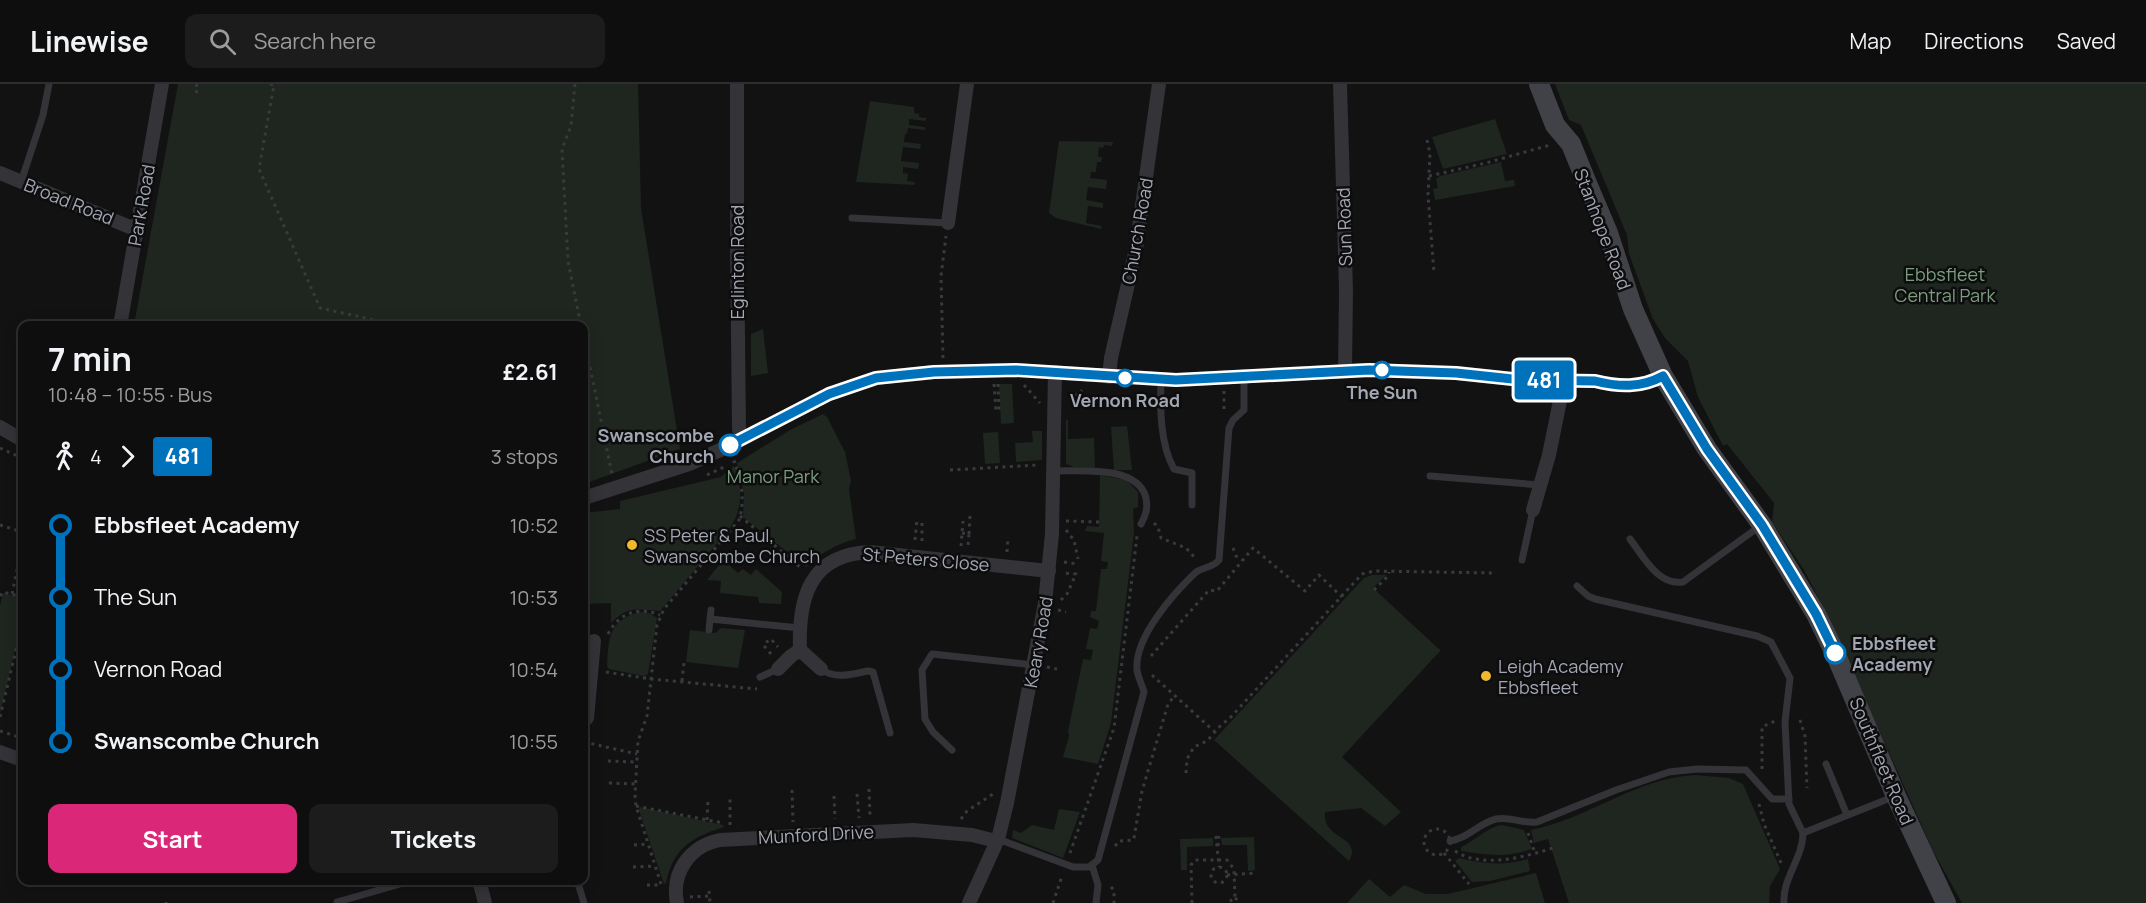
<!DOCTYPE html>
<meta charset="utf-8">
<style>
:root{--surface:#0e0e0e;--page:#1c1c1c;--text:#f1f3f6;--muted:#9b9c9e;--line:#2e2e2e;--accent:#db2777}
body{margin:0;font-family:Manrope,sans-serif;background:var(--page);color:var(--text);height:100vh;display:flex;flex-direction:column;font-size:22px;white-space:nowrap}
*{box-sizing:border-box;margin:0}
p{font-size:20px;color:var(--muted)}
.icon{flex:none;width:33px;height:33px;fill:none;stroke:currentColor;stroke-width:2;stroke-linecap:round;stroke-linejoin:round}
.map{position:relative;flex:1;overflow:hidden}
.details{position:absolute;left:18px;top:237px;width:570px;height:564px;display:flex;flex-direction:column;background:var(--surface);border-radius:12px;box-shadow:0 3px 15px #0003,0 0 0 2px var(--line)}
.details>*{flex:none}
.badge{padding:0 12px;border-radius:4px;font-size:21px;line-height:39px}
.map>.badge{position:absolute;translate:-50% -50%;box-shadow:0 0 0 3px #fff}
.legs{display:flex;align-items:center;gap:9px;height:66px;padding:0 30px;font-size:20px}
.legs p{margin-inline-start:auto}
.headline{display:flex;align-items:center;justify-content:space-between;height:102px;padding:0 30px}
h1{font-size:33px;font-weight:700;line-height:45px}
.button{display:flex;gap:12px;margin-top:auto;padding:12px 30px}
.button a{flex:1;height:69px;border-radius:12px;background:var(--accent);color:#fff;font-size:24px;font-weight:700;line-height:69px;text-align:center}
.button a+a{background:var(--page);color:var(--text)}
ul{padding:0 30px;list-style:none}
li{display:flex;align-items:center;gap:21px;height:72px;font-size:22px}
li i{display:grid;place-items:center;width:9px;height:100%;margin:0 8px;background:currentColor}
li i::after{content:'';width:15px;height:15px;margin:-8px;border:4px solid;border-radius:50%;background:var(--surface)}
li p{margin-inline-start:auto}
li:first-child i{background:linear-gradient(#0000 50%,currentColor 0)}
li:last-child i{background:linear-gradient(currentColor 50%,#0000 0)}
header{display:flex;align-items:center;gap:36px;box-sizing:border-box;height:84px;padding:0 30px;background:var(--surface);border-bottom:2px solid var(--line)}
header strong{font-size:28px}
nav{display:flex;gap:33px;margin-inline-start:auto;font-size:21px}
.search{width:420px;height:54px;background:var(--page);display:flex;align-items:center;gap:15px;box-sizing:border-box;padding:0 21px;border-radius:12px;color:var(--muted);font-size:22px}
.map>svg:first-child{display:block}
</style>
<header>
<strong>Linewise</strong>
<div class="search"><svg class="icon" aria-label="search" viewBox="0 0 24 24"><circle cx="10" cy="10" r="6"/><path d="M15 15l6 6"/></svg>Search here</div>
<nav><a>Map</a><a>Directions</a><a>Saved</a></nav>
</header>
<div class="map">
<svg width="2146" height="819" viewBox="0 0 2146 819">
<rect width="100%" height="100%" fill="#121213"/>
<g fill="#1e261f">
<path d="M178 0H638L641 124 680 365 584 400V242L134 241Z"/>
<path d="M1555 0H2146V819H1962L1933 767 1828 532 1804 486 1772 438 1774 419 1727 360 1723 362 1698 313 1688 277 1665 254 1653 235 1629 170 1627 151 1581 41 1569 36Z"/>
<path d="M870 17 914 23V29L919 30V33L926 34V37L909 35V41L925 43V46L908 44 907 50H905L904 58 921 60 920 65 903 63 901 77 919 79 918 85 903 83V89L908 90 907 97 915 98 914 101 856 98Z"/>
<path d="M1495 35 1507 70 1443 85 1432 53Z"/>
<path d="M1059 57 1113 58 1112 62 1104 61 1103 64 1099 63 1098 73H1102L1101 78H1097L1096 88H1091L1090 94 1107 96 1106 105 1088 103 1086 116 1103 119V124L1088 122 1086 139 1102 142 1101 145 1056 134 1049 129Z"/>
<path d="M1501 78 1505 97 1514 96 1515 102 1435 116 1433 105 1438 104 1436 95 1440 92Z"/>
<path d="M763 245 768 289 751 292V250Z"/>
<path d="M999 300H1012L1014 339 1001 340Z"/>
<path d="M823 330 827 333 845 368 851 397 849 405 856 455C836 460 821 469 806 483L743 433 744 410 737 379 790 346Z"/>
<path d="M1066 336H1068V355L1094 354 1095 384 1074 383 1066 380Z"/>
<path d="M1127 342 1132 386H1114L1111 343Z"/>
<path d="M1032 347H1042V376L1016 378 1015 359 1033 358Z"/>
<path d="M998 348 1000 379 985 380 983 349Z"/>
<path d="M734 382C743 402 743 427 729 445L660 527C638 526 629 521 611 539V519L584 520V429L620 425V417L721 393Z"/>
<path d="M1100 391 1126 396 1138 408V423L1133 425 1134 449 1111 639 1098 680 1063 673 1069 652 1068 647 1083 575 1091 576 1093 566 1086 565 1090 544 1097 545 1099 537 1090 533 1091 527H1096L1101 485H1107L1108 478 1101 477 1104 449 1085 447 1087 442 1099 443Z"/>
<path d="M723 476 738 489 743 485 751 491 756 485 782 508 781 520 759 519 758 513 720 509 721 497 707 496Z"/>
<path d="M1372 491H1386L1373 504 1439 565 1441 566 1342 673 1401 728 1385 742 1361 724 1325 728C1322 757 1363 751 1349 777L1214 656 1350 509 1364 494Z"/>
<path d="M3 509 22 514V537L0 630V522Z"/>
<path d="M639 528 649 529 657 534 648 590 644 592 609 585 607 582C609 554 608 537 639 528Z"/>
<path d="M721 544 745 546 738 584 686 578 690 546 715 549Z"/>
<path d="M1695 691 1729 694 1743 700 1780 785 1770 802 1769 819H1569L1548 755 1534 759 1531 746C1588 735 1636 694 1695 691Z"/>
<path d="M640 723 723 741 724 743C692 753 673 764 666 799L664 800 639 726Z"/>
<path d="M1059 725 1080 728 1063 774 1012 754 1013 746 1021 749 1032 741 1054 746Z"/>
<path d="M1502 741 1524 746 1532 765C1507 774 1486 771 1461 767V763C1475 757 1487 743 1502 741Z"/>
<path d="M1254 753 1255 786 1248 787 1247 761H1222L1221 754Z"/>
<path d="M1213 754V762L1187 763V786H1181L1180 755Z"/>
<path d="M1459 774C1483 780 1504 782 1528 775L1530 787 1490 797 1472 798 1455 777Z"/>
<path d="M1536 789 1545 819H1347L1369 795 1390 813 1404 801 1426 810H1448Z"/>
</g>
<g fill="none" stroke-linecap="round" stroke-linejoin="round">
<g stroke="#393a3f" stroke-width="3" stroke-dasharray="3 4.5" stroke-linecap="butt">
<path d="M197 0 195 7 200 9"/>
<path d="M270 0 274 1 259 85 320 224 402 242"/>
<path d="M575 0 571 42 562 65 568 177 581 242"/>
<path d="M1427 56 1430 70 1428 111 1434 189"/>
<path d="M1429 92 1486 79 1550 61"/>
<path d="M584 254 612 390"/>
<path d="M943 274 941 192 946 152"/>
<path d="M994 300 996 326"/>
<path d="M998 300 999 326"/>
<path d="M1024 301 1040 319"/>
<path d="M1224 307V327"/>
<path d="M1070 317 1082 306"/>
<path d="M0 364 22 374"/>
<path d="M950 386 1038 381"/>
<path d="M707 391 726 382"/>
<path d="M740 432 802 485"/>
<path d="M1066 437 1099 438"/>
<path d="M1154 439 1158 443 1161 454 1186 464 1196 475"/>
<path d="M0 441 22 448"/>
<path d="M1066 446 1074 456 1078 475"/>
<path d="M962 449 969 450 968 462"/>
<path d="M969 450 970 432"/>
<path d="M915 456 917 436"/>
<path d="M922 457V436"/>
<path d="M961 462 963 437"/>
<path d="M1233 464 1236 472 1242 476"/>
<path d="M1007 468 1008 453"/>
<path d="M1064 478 1077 480"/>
<path d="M1374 506 1388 492 1389 488"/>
<path d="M12 510 22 462"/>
<path d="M0 512 3 508 22 513"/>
<path d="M1061 516 1067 510 1076 490 1062 489"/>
<path d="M1058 526 1066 528"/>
<path d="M584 528 586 529 588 543"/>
<path d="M608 550C619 529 638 522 660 531"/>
<path d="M771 570 764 562 765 559 771 555 778 563"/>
<path d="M1151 572 1209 506 1217 507 1253 464 1305 507 1319 491 1342 513"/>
<path d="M1047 583 1057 585"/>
<path d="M606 588 651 595 757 605"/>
<path d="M1152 591 1215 648"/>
<path d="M682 597 684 578"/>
<path d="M0 633 22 541"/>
<path d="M1800 636 1805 652 1807 704"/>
<path d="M0 647 22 654"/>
<path d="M584 658 637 670"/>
<path d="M608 677 636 678"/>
<path d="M1762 685V643L1775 637"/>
<path d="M1186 689 1187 675 1194 663 1207 657 1221 641 1229 635 1362 490 1374 487 1494 489"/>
<path d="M609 699 636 700"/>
<path d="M869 705 870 733"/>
<path d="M792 706 793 738"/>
<path d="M857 710 859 734"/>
<path d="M834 712 835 735"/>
<path d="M1759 720 1764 740 1782 781"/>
<path d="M636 722 723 739"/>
<path d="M961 735 967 727 993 710"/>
<path d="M707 736 708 715"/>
<path d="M730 741V714"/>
<circle cx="1437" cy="758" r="13"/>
<path d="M1528 749 1535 769"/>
<path d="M1216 752 1219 783"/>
<path d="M634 761 648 760"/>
<path d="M1115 762 1119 757 1133 756 1134 754 1142 707 1168 620 1175 611"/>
<path d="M1218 762 1219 752"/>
<path d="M1455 767C1482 785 1524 773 1553 764"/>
<path d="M1070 769 1114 644 1137 452"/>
<path d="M1444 769 1469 800"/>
<circle cx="1219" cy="791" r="8"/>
<path d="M633 783 655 782"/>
<path d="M1227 791 1257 789"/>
<path d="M661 800 636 722 635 711 638 657 647 632 657 541 664 525 739 436C745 418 742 395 734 378L736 377"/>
<path d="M647 801H661"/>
<path d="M1111 803 1114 806V819"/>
<path d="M709 807 710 819"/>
<path d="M690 813 709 812"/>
<path d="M1235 814 1241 819"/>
<path d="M166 818V819"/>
<path d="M1053 819 1062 792"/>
<path d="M1192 819 1191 781 1195 776H1227L1234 785 1235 814 1227 819"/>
</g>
<g stroke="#333338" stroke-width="7">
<path d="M21 98 43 31 49 0"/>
<path d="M852 134 948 139"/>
<path d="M1161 296C1160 324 1160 360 1174 385L1192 389V421"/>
<path d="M1054 387C1080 387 1138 381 1146 414 1148 424 1146 431 1141 440"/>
<path d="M1430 392 1540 401"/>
<path d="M1630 455C1643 472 1658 502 1683 498L1760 442"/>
<path d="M1522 476 1533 426"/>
<path d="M1577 502 1588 512 1595 515 1757 552 1771 558 1790 594 1785 638 1789 720 1803 749"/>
<path d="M710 535 800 544"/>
<path d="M709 546 711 526"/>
<path d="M821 585C836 596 852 590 868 587L873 588 890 649"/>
<path d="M760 593 778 585"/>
<path d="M952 666 933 648 925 635 922 586 932 570 1034 581"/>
<path d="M1826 680 1847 731"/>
<path d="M998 755 1073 783H1089L1098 776 1144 608C1142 601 1138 593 1137 586 1134 554 1173 510 1195 489 1202 483 1213 484 1219 476L1229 344 1233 336 1244 326V293"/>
<path d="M1450 757C1469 754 1479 739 1496 735 1510 732 1523 740 1537 738L1616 706 1669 688 1697 685 1746 686 1772 715H1789"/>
<path d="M1092 781 1098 801 1096 819"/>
<path d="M577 796 584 819"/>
<path d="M337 818 414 796"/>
<path d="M1784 819C1782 795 1803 774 1803 749L1893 713"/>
</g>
<g stroke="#333338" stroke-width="14">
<path d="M737 0V161L739 345 742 355"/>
<path d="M1340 0 1346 207 1345 287"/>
<path d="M0 89 137 146"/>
<path d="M948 139 967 0"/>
<path d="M120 242 162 0"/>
<path d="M1109 293 1111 274 1136 165 1159 0"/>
<path d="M0 343 22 356"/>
<path d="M584 414 689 380 727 363 829 310 876 294 934 288 1016 286 1176 296 1369 286 1456 289 1522 296 1595 297C1619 303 1640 304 1663 292"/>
<path d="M1533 426 1549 371 1564 297"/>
<path d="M800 566 821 585"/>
<path d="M778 585 791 572 800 566C798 514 810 470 870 468L1049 487"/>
<path d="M587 634 594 557"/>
<path d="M0 668 22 676"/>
<path d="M479 796 485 819"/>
<path d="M677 819C671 788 690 762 720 756L913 746 972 751 996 757"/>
<path d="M969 819 998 755 1007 719 1045 519 1052 450 1055 288"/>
</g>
<path stroke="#414248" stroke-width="20" d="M1539 0 1555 41 1571 60 1586 97 1608 149 1633 225 1663 292 1707 365 1762 441 1816 530 1835 569 1896 712 1946 819"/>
</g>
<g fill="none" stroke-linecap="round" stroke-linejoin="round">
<defs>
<path id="line-1" d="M730 361 829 310 876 294 934 288 1016 286 1176 296 1369 286 1456 289 1522 296 1595 297C1619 303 1641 304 1663 292L1707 365 1762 441 1816 530 1835 569"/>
</defs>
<use href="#line-1" stroke="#fff" stroke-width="14"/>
<use href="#line-1" stroke="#0072bc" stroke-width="9"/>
</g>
<g fill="#fff" stroke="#0072bc" stroke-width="3">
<circle cx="1382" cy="286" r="8"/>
<circle cx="1125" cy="294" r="8"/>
<circle cx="730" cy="361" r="10"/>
<circle cx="1835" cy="569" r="10"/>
</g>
<g fill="#eeb92f" stroke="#0d0d0e" stroke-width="2">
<circle cx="632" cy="461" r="6"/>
<circle cx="1486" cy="592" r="6"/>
</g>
<g text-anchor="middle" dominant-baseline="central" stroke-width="5" stroke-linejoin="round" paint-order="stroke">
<g font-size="18" fill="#a3a7b4" stroke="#0d0d0e">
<text transform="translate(69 117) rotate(22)">Broad Road</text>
<text transform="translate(141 121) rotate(-80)">Park Road</text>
<text transform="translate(1344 143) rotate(-92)">Sun Road</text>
<text transform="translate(1603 145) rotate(69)">Stanhope Road</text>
<text transform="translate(1137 147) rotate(-80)">Church Road</text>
<text transform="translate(737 178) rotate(-90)">Eglinton Road</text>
<text transform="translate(926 475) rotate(5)">St Peters Close</text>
<text transform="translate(1038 558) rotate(-80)">Keary Road</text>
<text transform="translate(1882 677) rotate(67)">Southfleet Road</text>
<text transform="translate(816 750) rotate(-3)">Munford Drive</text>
</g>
<g font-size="18" fill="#7a9e7f" stroke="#0d0d0e">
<text x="1945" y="190">Ebbsfleet<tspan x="1945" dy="21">Central Park</tspan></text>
<text x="773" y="392">Manor Park</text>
</g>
<g font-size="18" font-weight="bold" fill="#a3a7b4" stroke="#0d0d0e">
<text x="1382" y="308">The Sun</text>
<text x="1125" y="316">Vernon Road</text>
<text x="714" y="351" text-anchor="end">Swanscombe<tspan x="714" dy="21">Church</tspan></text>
<text x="1852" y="559" text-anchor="start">Ebbsfleet<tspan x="1852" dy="21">Academy</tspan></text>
</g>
<g font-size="18" fill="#a3a7b4" stroke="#0d0d0e" text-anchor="start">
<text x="644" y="451">SS Peter &amp; Paul,<tspan x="644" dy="21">Swanscombe Church</tspan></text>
<text x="1498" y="582">Leigh Academy<tspan x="1498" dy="21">Ebbsfleet</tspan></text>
</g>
</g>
</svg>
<b class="badge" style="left:1544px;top:296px;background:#0072bc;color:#fff">481</b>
<section class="details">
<div class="headline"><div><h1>7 min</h1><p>10:48 – 10:55 · Bus</p></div><b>£2.61</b></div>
<div class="legs"><svg class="icon" aria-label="walk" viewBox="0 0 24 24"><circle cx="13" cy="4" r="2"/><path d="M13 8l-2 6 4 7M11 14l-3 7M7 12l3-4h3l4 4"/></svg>4<svg class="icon" aria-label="forward" viewBox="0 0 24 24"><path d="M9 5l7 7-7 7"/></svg><b class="badge" style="background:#0072bc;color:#fff">481</b><p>3 stops</p></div>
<ul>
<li><i style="color:#0072bc"></i><b>Ebbsfleet Academy</b><p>10:52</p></li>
<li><i style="color:#0072bc"></i><span>The Sun</span><p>10:53</p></li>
<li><i style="color:#0072bc"></i><span>Vernon Road</span><p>10:54</p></li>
<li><i style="color:#0072bc"></i><b>Swanscombe Church</b><p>10:55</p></li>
</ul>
<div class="button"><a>Start</a><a>Tickets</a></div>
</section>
</div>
